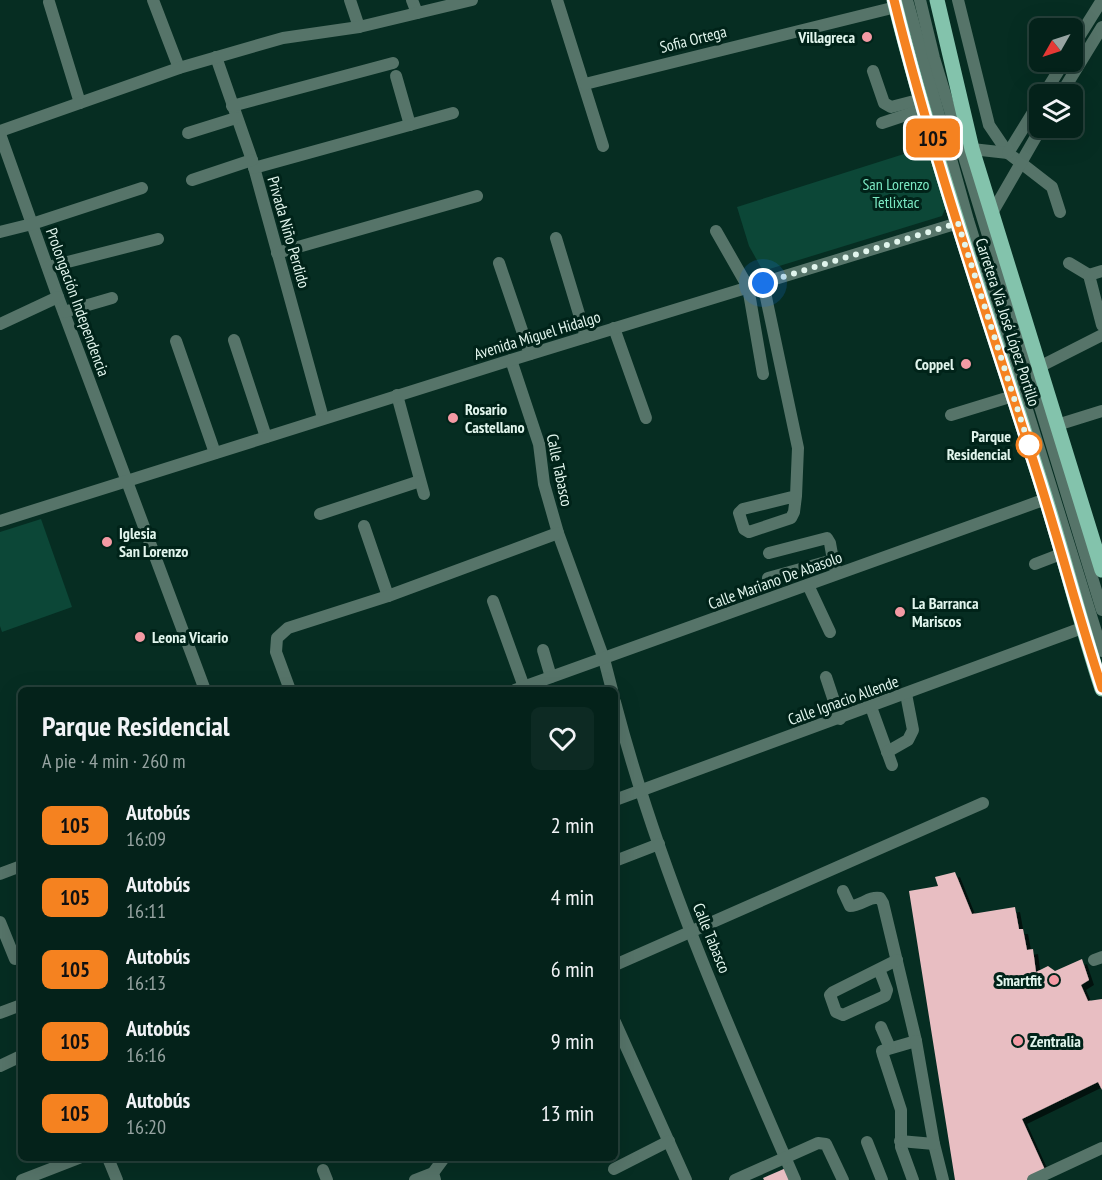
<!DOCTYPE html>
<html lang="es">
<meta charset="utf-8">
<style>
:root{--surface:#04221a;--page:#0d2a23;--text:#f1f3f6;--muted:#97a4a2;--line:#253f39}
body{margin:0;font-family:"PT Sans Narrow",sans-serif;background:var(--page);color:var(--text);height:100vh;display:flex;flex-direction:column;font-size:22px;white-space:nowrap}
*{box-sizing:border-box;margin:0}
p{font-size:20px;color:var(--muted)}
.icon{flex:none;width:33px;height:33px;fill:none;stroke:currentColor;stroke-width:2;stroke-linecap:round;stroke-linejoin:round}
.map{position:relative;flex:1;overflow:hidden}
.side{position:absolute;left:18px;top:687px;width:600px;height:474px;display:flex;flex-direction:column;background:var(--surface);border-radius:9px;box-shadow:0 6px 24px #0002,0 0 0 2px var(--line)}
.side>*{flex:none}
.badge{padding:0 12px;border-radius:9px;font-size:21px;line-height:39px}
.needle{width:39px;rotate:231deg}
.tools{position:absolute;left:1029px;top:18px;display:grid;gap:12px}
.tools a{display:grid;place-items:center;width:54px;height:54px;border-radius:9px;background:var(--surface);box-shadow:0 6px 24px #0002,0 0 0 2px var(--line);font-size:30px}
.you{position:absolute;width:30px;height:30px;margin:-15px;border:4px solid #fff;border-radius:50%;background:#1a73e8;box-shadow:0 0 0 9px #1a73e833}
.map>.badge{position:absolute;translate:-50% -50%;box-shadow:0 0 0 3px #fff}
.round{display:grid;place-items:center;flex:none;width:63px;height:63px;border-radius:9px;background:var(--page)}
.headline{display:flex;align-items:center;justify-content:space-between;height:102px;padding:0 24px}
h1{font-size:28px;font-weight:700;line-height:45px}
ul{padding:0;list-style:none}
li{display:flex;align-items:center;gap:18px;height:72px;padding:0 24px}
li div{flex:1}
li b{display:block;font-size:22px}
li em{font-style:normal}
li .badge{min-width:66px;font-weight:700;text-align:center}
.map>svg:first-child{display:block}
</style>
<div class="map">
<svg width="1102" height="1180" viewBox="0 0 1102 1180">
<defs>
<filter id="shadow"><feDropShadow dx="5" dy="5" stdDeviation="0" flood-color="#0009"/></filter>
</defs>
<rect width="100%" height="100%" fill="#062d22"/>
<g fill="#0c4737">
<path d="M926 147 946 207 942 216 763 271 749 246 737 207Z"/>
<path d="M41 519 72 607 2 632 0 626V532Z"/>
</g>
<g fill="#e8bec2" filter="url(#shadow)">
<path d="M955 872 972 914 1015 907 1019 929H1023L1027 950 1033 949 1036 972 1048 966 1055 971 1082 959 1089 980 1081 985 1088 1001 1102 999V1090L1098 1082 1022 1119 1046 1172 1028 1180H955L909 891 938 886 935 877Z"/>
<path d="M786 1168 791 1180H764L763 1178Z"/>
</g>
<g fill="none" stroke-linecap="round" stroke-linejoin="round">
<g stroke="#567469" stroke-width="12">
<path d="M153 0 179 68"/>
<path d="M350 0 359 27"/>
<path d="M412 0 417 13"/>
<path d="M557 0 603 146"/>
<path d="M907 0 968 220 1102 651"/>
<path d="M920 0 934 58 1102 610"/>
<path d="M958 0 989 125 1008 153 1052 187 1060 212"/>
<path d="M49 2 80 103"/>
<path d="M1072 48 1102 0"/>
<path d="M216 57 252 160 323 418"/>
<path d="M873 71 884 103 891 107 922 99"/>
<path d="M396 76 410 125"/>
<path d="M585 84 896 7"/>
<path d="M1044 94 1064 62"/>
<path d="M1061 94 1102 27"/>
<path d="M232 106 393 63"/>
<path d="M882 123 924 109"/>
<path d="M0 131 179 68 283 38 359 27 472 0"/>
<path d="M188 133 236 118"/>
<path d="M0 134 58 297 205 690"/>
<path d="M972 149 1008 153"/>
<path d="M1008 153 1040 101"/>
<path d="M254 168 453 113"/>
<path d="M192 180 252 160"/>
<path d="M992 213 1041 128"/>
<path d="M716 231 748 287 763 374"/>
<path d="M0 232 32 224 142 188"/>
<path d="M556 238 586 337"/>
<path d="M277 253 477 196"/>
<path d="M499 263 530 354"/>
<path d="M1069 263 1089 275 1102 325"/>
<path d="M48 267 158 239"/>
<path d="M1089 275 1102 271"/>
<path d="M763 283 798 448 796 496 794 512 791 518 749 532 744 529 739 513 743 509 796 496"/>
<path d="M64 312 112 298"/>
<path d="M0 324 58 297"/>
<path d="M614 328 646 418"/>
<path d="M234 340 266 437"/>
<path d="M176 341 215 453"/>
<path d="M511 360 539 444 544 484 558 533 604 659 612 690"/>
<path d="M1039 367 1102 335"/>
<path d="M397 395 424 494"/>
<path d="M951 415 1013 396"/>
<path d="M1057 425 1102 411"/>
<path d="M320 514 420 481"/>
<path d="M0 521 511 360 958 223"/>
<path d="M364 526 388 596"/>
<path d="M769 553 827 538 830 543 833 560"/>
<path d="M1035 564 1061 554"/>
<path d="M768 578 833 560 835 568"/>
<path d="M808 585 830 632"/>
<path d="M493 601 524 687"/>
<path d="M543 650 551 677"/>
<path d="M826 677 840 719"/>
<path d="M290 690 276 652 277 638 288 628 388 596 558 533"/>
<path d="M515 690 1046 499"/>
<path d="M615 702C658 867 727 1024 795 1180"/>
<path d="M871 707 892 765"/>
<path d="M887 752 908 740 913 730 906 694"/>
<path d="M615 800 1082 628"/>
<path d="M615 861 659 844"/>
<path d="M0 874 21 866"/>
<path d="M843 891 850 906C861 906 869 896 880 898L883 903 916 1041 885 1050 882 1051 883 1055 901 1110V1147L913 1180"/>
<path d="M0 922 15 959"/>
<path d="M1094 960 1102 957"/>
<path d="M615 965 983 803"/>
<path d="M879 969 887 990 885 996 843 1015 836 1012 830 995 833 992 897 960"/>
<path d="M0 1013 21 1005"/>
<path d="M615 1022 686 1180"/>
<path d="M881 1027 890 1048"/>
<path d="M916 1041 934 1144 943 1180"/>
<path d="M0 1066 21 1056"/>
<path d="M900 1141 934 1144"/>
<path d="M867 1142 882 1180"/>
<path d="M108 1158 117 1180"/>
<path d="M614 1169 669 1141"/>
<path d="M323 1170 327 1180"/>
<path d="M22 1180 79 1158"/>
<path d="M415 1180 433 1173"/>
<path d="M435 1180 433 1173 444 1158"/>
<path d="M735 1180 818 1143 826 1144 843 1180"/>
<path d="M1033 1180 1102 1148"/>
</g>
<g stroke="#83c3ac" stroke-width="15">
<path d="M894 0C936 168 994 332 1045 496 1065 560 1081 625 1102 689"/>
<path d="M937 0 972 149 1102 570"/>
</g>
</g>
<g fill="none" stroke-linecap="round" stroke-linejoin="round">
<defs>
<path id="line" d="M894 0C933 158 986 312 1035 466 1059 540 1078 615 1102 688"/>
</defs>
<use href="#line" stroke="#fff" stroke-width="14"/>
<use href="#line" stroke="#f58220" stroke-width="9"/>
<path stroke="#e1f5ed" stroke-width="6" stroke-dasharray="0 10.8" d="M763 283 958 223 1029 445"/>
</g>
<g fill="#f49aa4" stroke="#002319" stroke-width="2">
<circle cx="867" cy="37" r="6"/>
<circle cx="966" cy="364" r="6"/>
<circle cx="453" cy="418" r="6"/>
<circle cx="107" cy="542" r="6"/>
<circle cx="900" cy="612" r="6"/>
<circle cx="140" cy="637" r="6"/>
<circle cx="1054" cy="980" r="6"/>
<circle cx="1018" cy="1041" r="6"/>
</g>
<circle fill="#fff" stroke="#f58220" stroke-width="3" cx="1029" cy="445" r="12"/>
<g text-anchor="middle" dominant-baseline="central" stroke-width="6" stroke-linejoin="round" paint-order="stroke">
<g font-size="16" font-weight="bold" fill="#e1f5ed" stroke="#002319" text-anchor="start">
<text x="855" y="37" text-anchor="end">Villagreca</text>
<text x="954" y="364" text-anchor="end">Coppel</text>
<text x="465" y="409">Rosario<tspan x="465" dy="18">Castellano</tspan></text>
<text x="119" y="533">Iglesia<tspan x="119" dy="18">San Lorenzo</tspan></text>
<text x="912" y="603">La Barranca<tspan x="912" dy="18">Mariscos</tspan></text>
<text x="152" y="637">Leona Vicario</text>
<text x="1042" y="980" text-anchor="end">Smartfit</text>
<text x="1030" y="1041">Zentralia</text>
</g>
<g font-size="16" fill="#e1f5ed" stroke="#002319">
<text transform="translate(693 39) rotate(-14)">Sofia Ortega</text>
<text transform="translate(289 232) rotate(74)">Privada Niño Perdido</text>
<text transform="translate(78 302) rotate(70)">Prolongación Independencia</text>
<text transform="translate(1008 322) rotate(72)">Carretera Vía José López Portillo</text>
<text transform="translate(537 335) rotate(-17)">Avenida Miguel Hidalgo</text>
<text transform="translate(560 470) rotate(78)">Calle Tabasco</text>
<text transform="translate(775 580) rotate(-20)">Calle Mariano De Abasolo</text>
<text transform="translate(843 700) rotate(-20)">Calle Ignacio Allende</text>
<text transform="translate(712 938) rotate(68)">Calle Tabasco</text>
</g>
<g font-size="16" fill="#7beac4" stroke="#002319">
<text x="896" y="184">San Lorenzo<tspan x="896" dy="18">Tetlixtac</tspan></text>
</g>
<g font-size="16" font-weight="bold" fill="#e1f5ed" stroke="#002319" text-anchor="end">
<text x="1011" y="436">Parque<tspan x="1011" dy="18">Residencial</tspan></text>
</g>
</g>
</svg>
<div class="tools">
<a><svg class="needle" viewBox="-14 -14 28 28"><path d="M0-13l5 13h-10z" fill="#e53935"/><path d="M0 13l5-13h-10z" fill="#97a4a2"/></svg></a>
<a><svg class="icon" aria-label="layers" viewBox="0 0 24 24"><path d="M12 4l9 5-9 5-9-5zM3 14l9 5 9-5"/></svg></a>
</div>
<div class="you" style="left:763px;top:283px"></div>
<b class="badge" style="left:933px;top:138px;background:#f58220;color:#111">105</b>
<section class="side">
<div class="headline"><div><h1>Parque Residencial</h1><p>A pie · 4 min · 260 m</p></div><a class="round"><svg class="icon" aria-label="heart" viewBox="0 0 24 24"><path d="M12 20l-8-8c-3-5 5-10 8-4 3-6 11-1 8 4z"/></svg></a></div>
<ul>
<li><span class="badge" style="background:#f58220;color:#111">105</span><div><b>Autobús</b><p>16:09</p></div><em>2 min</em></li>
<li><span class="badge" style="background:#f58220;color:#111">105</span><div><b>Autobús</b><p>16:11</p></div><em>4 min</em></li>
<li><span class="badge" style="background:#f58220;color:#111">105</span><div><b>Autobús</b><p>16:13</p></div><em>6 min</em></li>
<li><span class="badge" style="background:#f58220;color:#111">105</span><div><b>Autobús</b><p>16:16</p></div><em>9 min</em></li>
<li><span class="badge" style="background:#f58220;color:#111">105</span><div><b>Autobús</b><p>16:20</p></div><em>13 min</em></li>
</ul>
</section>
</div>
